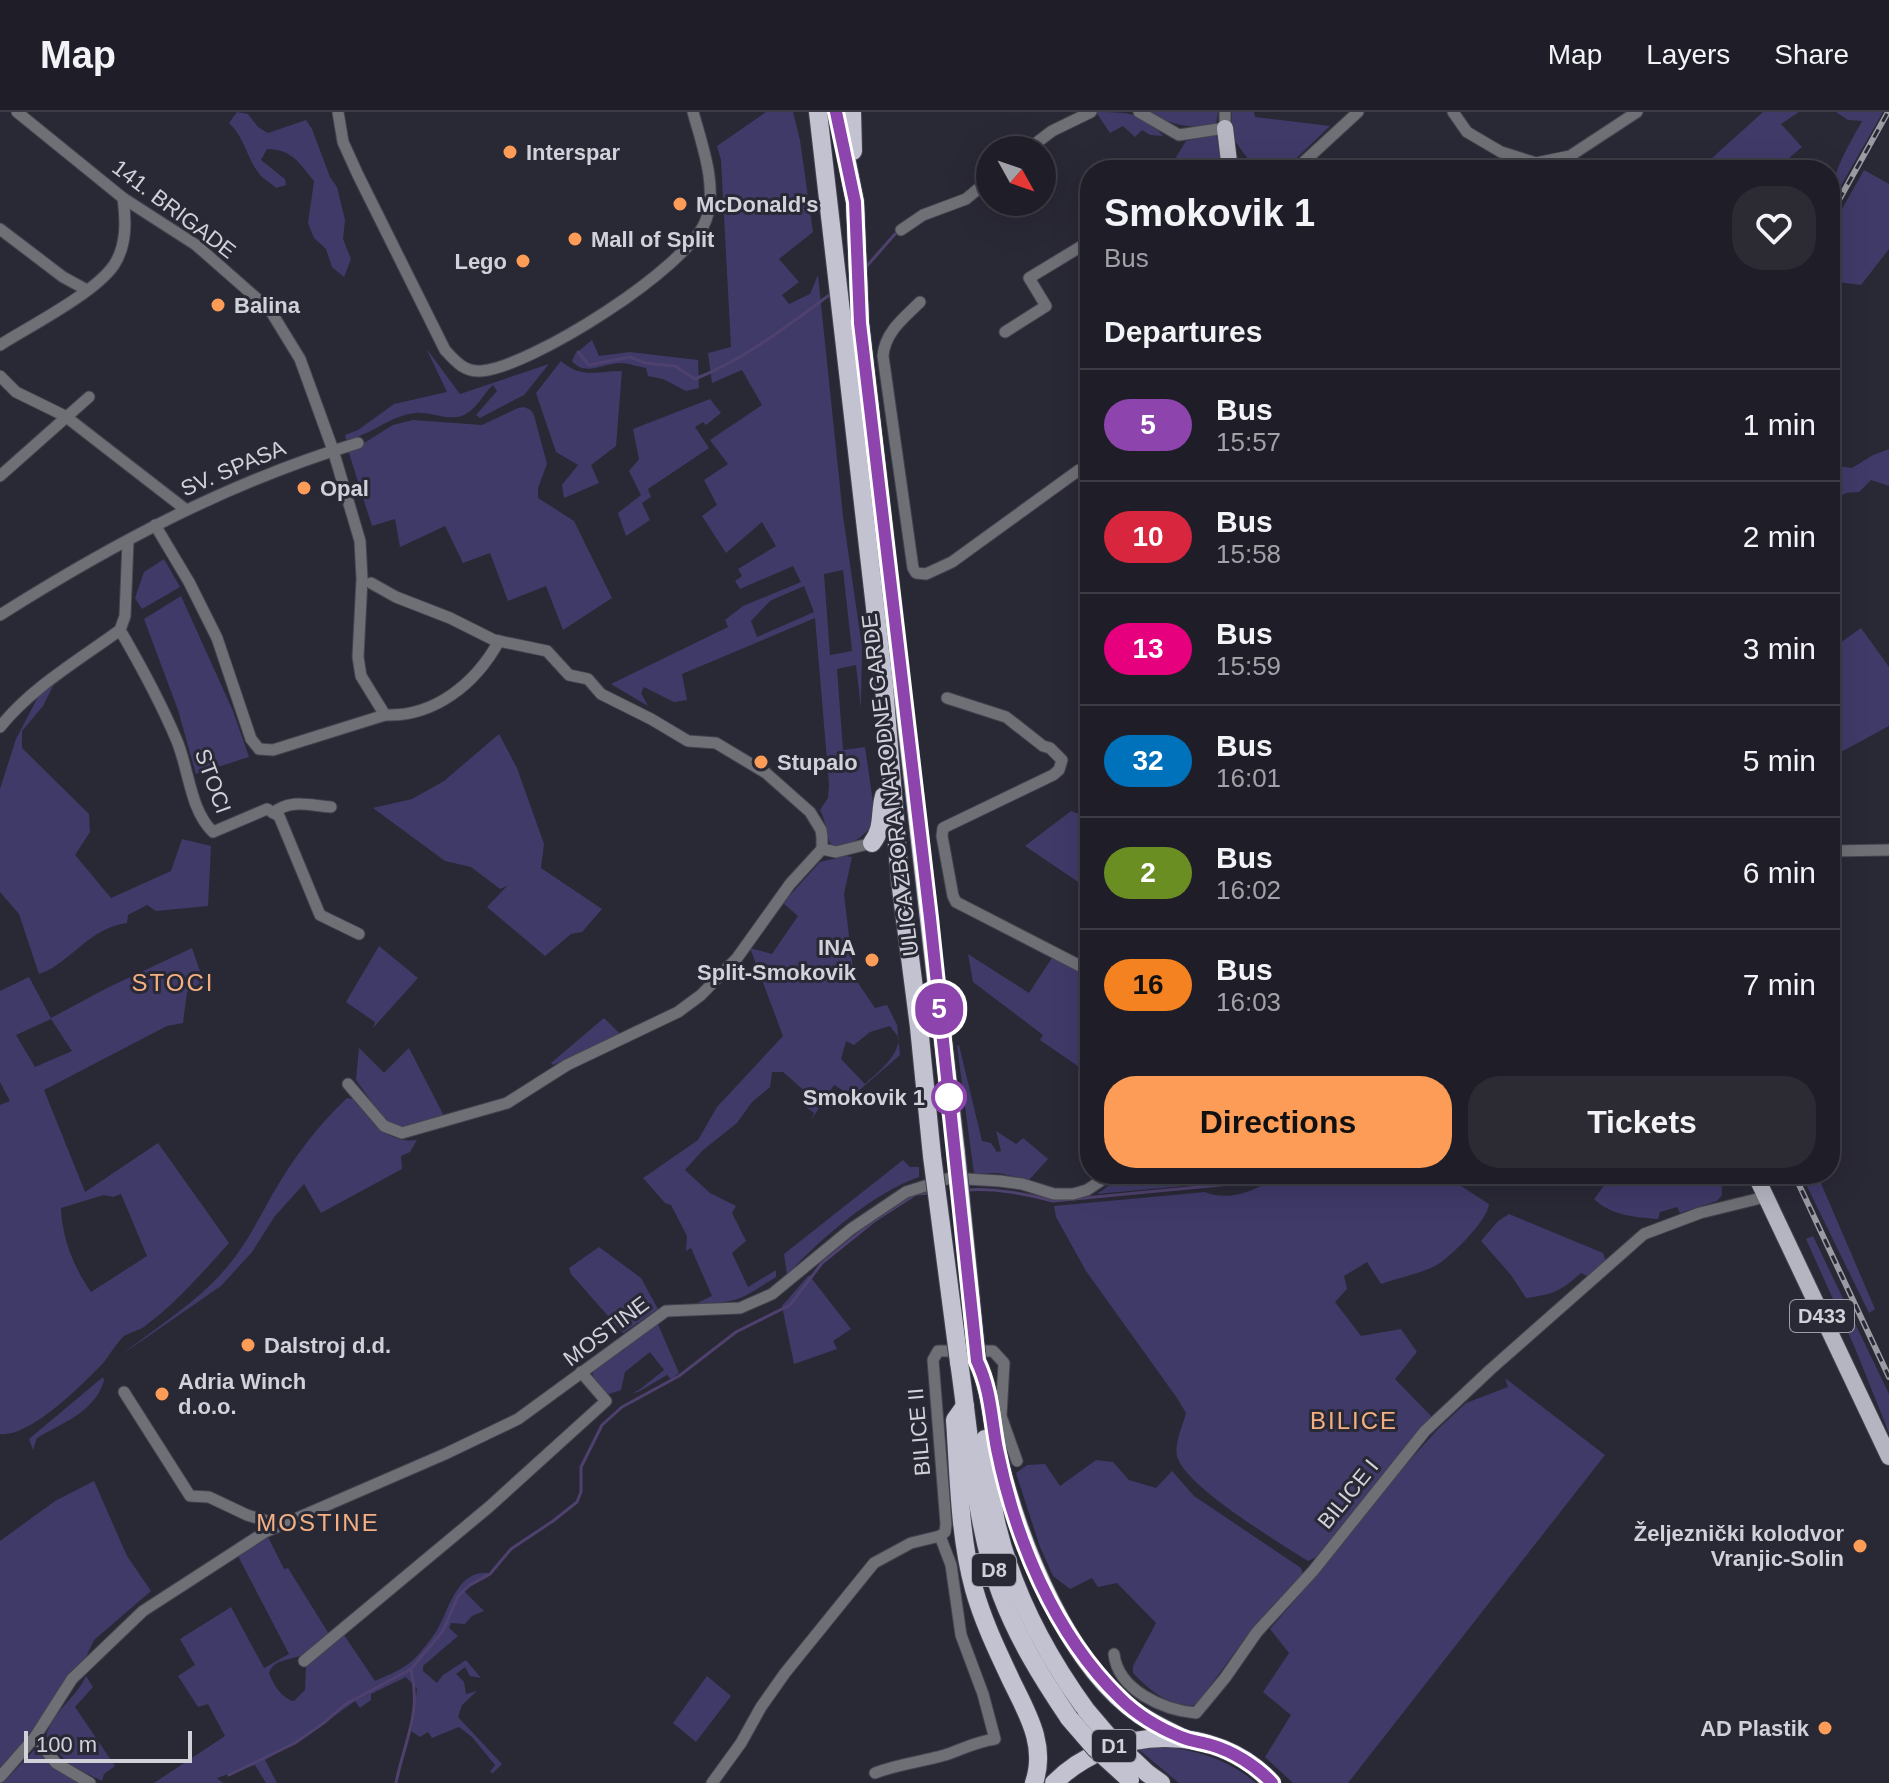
<!DOCTYPE html>
<meta charset="utf-8">
<style>
:root{--surface:#1f1e28;--page:#2c2b34;--text:#f1f3f6;--muted:#a1a2a8;--line:#3c3c45;--accent:#fd9c56}
body{margin:0;font-family:Arial,sans-serif;background:var(--page);color:var(--text);height:100vh;display:flex;flex-direction:column;font-size:30px;white-space:nowrap}
*{box-sizing:border-box;margin:0}
p{font-size:26px;color:var(--muted)}
.icon{flex:none;width:44px;height:44px;fill:none;stroke:currentColor;stroke-width:2;stroke-linecap:round;stroke-linejoin:round}
.map{position:relative;flex:1;overflow:hidden}
.side{position:absolute;left:1080px;top:48px;width:760px;height:1024px;display:flex;flex-direction:column;background:var(--surface);border-radius:32px;box-shadow:0 8px 32px #0002,0 0 0 2px var(--line)}
.side>*{flex:none}
.badge{padding:0 16px;border-radius:26px;font-size:28px;line-height:52px}
.needle{width:52px;rotate:130deg}
.buttons{position:absolute;left:976px;top:24px;display:grid;gap:16px}
.buttons a{display:grid;place-items:center;width:80px;height:80px;border-radius:50%;background:var(--surface);box-shadow:0 8px 32px #0002,0 0 0 2px var(--line);font-size:40px}
.scale{position:absolute;left:24px;bottom:20px;width:168px;box-sizing:border-box;padding-left:8px;border:4px solid #d1d1d9;border-top:0;font-size:22px;line-height:28px;white-space:nowrap;color:#d1d1d9;-webkit-text-stroke:6px #292835;paint-order:stroke}
.map>.badge{position:absolute;translate:-50% -50%;box-shadow:0 0 0 4px #fff}
h2{padding:0 24px;font-size:30px;line-height:72px}
.round{display:grid;place-items:center;flex:none;width:84px;height:84px;border-radius:32px;background:var(--page)}
.overview{display:flex;align-items:center;justify-content:space-between;height:136px;padding:0 24px}
h1{font-size:38px;font-weight:700;line-height:60px}
.button{display:flex;gap:16px;margin-top:auto;padding:16px 24px}
.button a{flex:1;height:92px;border-radius:32px;background:var(--accent);color:#111;font-size:32px;font-weight:700;line-height:92px;text-align:center}
.button a+a{background:var(--page);color:var(--text)}
ul{padding:0;list-style:none}
li{display:flex;align-items:center;gap:24px;height:112px;padding:0 24px;border-top:2px solid var(--line)}
li div{flex:1}
li b{display:block;font-size:30px}
li em{font-style:normal}
li .badge{min-width:88px;font-weight:700;text-align:center}
header{display:flex;align-items:center;gap:48px;box-sizing:border-box;height:112px;padding:0 40px;background:var(--surface);border-bottom:2px solid var(--line)}
header strong{font-size:38px}
nav{display:flex;gap:44px;margin-inline-start:auto;font-size:28px}
.map>svg:first-child{display:block}
</style>
<header>
<strong>Map</strong>
<nav><a>Map</a><a>Layers</a><a>Share</a></nav>
</header>
<div class="map">
<svg width="1889" height="1671" viewBox="0 0 1889 1671">
<rect width="100%" height="100%" fill="#292835"/>
<g fill="#3f3a68" fill-rule="evenodd">
<path d="M237 0 248 2 258 15 268 21 306 8 312 17 330 65 337 75 345 108 343 127 351 147 344 165 332 155 326 137 314 126 308 111 314 69C299 51 292 37 267 37L261 48 285 67 286 73 276 76C271 71 265 68 260 63 247 47 244 24 229 11Z"/>
<path d="M766 0H793L800 28 813 120 779 147 799 170 782 183 789 192 810 182 818 163 843 404 862 535 861 596 856 553 837 557 843 638 865 635 873 690V712C862 727 850 734 832 735 825 721 827 711 820 698L828 686 829 672 815 506 682 562 687 588 674 590 644 575 641 581 648 594 611 572 728 515 725 508 743 494 801 470 793 454 740 477 735 469 742 464 738 457 776 434 762 410 726 441 702 404 717 393 704 368 728 352 710 328 762 293 742 258 712 271 708 241 731 235 721 48 717 34ZM843 458 852 539 830 543 824 462ZM804 474 814 500 757 525 751 509 770 489Z"/>
<path d="M1096 0C1126 0 1143 0 1163 24L1150 23 1142 18 1135 25 1123 14 1110 21Z"/>
<path d="M1149 0H1218L1216 12C1189 18 1173 13 1149 0Z"/>
<path d="M1232 0H1254L1255 5 1330 14 1284 58H1256L1232 25Z"/>
<path d="M1763 0H1799L1781 12 1802 35 1775 58H1702L1701 56Z"/>
<path d="M1836 0H1883L1830 93C1830 63 1848 35 1862 9L1848 8Z"/>
<path d="M1216 22 1223 50 1214 58H1174L1173 50 1186 29Z"/>
<path d="M1864 58 1889 72V137L1861 173 1830 169V118Z"/>
<path d="M592 228 599 244 630 240 698 248 699 276 686 279 663 267 648 264 646 256C638 255 629 251 621 251 604 251 585 265 572 249L575 242Z"/>
<path d="M426 236 460 282 549 252 524 283 480 306 476 303 497 279 493 273C482 283 478 296 464 303 450 310 430 299 415 301 389 304 372 323 346 328L345 323 358 318 394 292 447 280Z"/>
<path d="M561 249C581 267 597 259 622 259L616 334 591 353 599 371 564 386 562 373 578 353 556 340 536 281Z"/>
<path d="M710 287 721 301 706 313 703 310 695 315 709 336 648 377 651 385 642 391 650 408 626 424 618 401 641 383 629 359 639 347 633 317Z"/>
<path d="M524 295 531 298 534 303 547 352 538 376V386L574 409 612 486 563 518 546 474 508 489 490 441 463 451 445 414 400 435 395 407 372 414 348 338 356 336 393 313 413 308 482 313 518 296Z"/>
<path d="M1889 337V374L1871 368 1859 380 1846 381 1830 390V353L1852 356 1873 343Z"/>
<path d="M164 447 180 475 142 497 135 486 144 460Z"/>
<path d="M181 484 233 599 249 645 196 662 178 598 144 507Z"/>
<path d="M1861 516 1889 555V614L1830 646V538Z"/>
<path d="M55 570 43 594 22 619V636L89 702 90 720 75 743 111 786 171 759 182 727 211 734 208 794 156 799 147 793 128 803 127 811C88 816 70 852 39 862L19 802 0 780V677L16 627 39 583Z"/>
<path d="M499 622 517 656 544 732 541 756 602 797 582 820 571 822 545 844 487 795 507 774 500 777 471 755 445 749 373 696 412 687 444 669Z"/>
<path d="M1090 696V778L1025 734 1071 699 1085 704Z"/>
<path d="M846 744 852 745 844 782 854 865 875 896 887 893 897 913 900 943 848 988 844 979 834 973 811 1008 814 1001 803 993 808 982 783 960H772L770 975 752 990 737 1011 703 1038 685 1058 710 1081 736 1094 732 1101 746 1129 732 1141 748 1175 776 1158V1165C742 1186 739 1192 697 1191L712 1184 691 1136 686 1139 687 1124 671 1093 665 1091 643 1066 698 1028 717 995 783 924 750 836 772 842 798 804 783 791 820 750ZM890 914 899 926C898 945 878 960 865 972L841 947 846 929 854 933 870 920Z"/>
<path d="M379 834 418 866 373 916 375 910 346 890Z"/>
<path d="M192 836 204 871 187 880 183 911 167 914 44 978 85 1080 158 1031 229 1131C203 1160 176 1191 145 1214 139 1219 129 1220 123 1225 116 1232 110 1242 104 1250 84 1271 30 1326 0 1322V993L10 989 0 970V879L29 865 51 906 107 876ZM51 907 72 939 35 955 16 923ZM121 1082 147 1144 91 1180C74 1156 62 1126 61 1096L104 1083 113 1085Z"/>
<path d="M968 842 1029 881 1052 846 1090 864V953L1085 959 1040 928 1043 923 973 870Z"/>
<path d="M604 906 620 922 553 953 551 951Z"/>
<path d="M959 933 982 1029 991 1031 997 1040 1001 1039 996 1019 1016 1032 1023 1026 1048 1047 1029 1068 999 1061 974 1062 957 934Z"/>
<path d="M359 936 384 961 409 936 445 1006 407 1017 386 1010 356 968Z"/>
<path d="M347 986 353 987C371 1009 387 1032 417 1028L410 1040 401 1044 402 1057 321 1101 304 1072 275 1104 252 1140 221 1174 124 1241C158 1214 199 1189 227 1155 246 1133 258 1108 272 1083 293 1047 317 1014 347 986Z"/>
<path d="M903 1048 910 1055H919V1065C873 1081 820 1127 787 1163L784 1142Z"/>
<path d="M1125 1062H1265L1259 1067 1097 1082Z"/>
<path d="M1278 1062H1442L1489 1092C1488 1108 1450 1146 1435 1154 1419 1162 1398 1166 1381 1172L1367 1150 1344 1164 1347 1177 1335 1190 1361 1224 1401 1217 1417 1240 1395 1267 1432 1305 1319 1444 1308 1449C1280 1431 1184 1374 1177 1344 1174 1332 1183 1313 1186 1301L1177 1286 1086 1159 1056 1105 1054 1094 1205 1080C1230 1090 1258 1079 1278 1062Z"/>
<path d="M1607 1062H1721L1722 1083 1717 1089 1680 1101 1677 1095 1660 1100 1658 1107C1635 1105 1612 1104 1594 1087L1606 1071 1604 1067Z"/>
<path d="M1801 1062H1817L1875 1197 1869 1201Z"/>
<path d="M1509 1102 1603 1141 1606 1150 1589 1165 1581 1161C1561 1179 1552 1183 1526 1186L1511 1163 1481 1129 1498 1109Z"/>
<path d="M1813 1124 1889 1282V1321L1855 1236 1806 1127Z"/>
<path d="M599 1135 641 1166 658 1197 623 1221 571 1162 569 1156Z"/>
<path d="M809 1163 851 1217 833 1229 837 1237 794 1252 782 1194Z"/>
<path d="M657 1210 679 1261 671 1267 667 1263 638 1280 632 1281 639 1278 664 1258 650 1240 625 1260 621 1278 609 1282C600 1276 593 1269 592 1258L624 1238 625 1234Z"/>
<path d="M103 1265 104 1269C94 1300 64 1310 37 1326L33 1338 29 1327Z"/>
<path d="M1505 1266 1605 1343 1348 1671H1293L1265 1645 1291 1603 1263 1580 1289 1541 1270 1517 1297 1486 1391 1369 1438 1317 1466 1291 1508 1275Z"/>
<path d="M1096 1348 1113 1350 1129 1368 1156 1376 1172 1359 1194 1384 1301 1456 1303 1462 1269 1503 1252 1517 1196 1593C1170 1595 1151 1580 1133 1561V1554L1156 1511 1117 1471 1098 1475 1092 1466 1070 1477 1053 1464 1040 1435 1016 1361 1027 1353 1045 1352 1060 1374Z"/>
<path d="M94 1369 127 1444 151 1479 94 1528 84 1549 39 1613 0 1658V1429L55 1389Z"/>
<path d="M268 1425 284 1457 288 1456 329 1522C320 1529 312 1537 302 1543 289 1549 275 1546 269 1561 273 1572 282 1587 294 1589L305 1578 306 1555 344 1523 375 1569C390 1562 407 1556 418 1543 425 1535 432 1526 437 1518 449 1498 457 1457 489 1461L488 1465 463 1478 484 1499 472 1504 465 1512 451 1511 449 1516 458 1524 423 1554V1559L437 1571 443 1563 466 1548 481 1566 470 1564 465 1555 456 1562 464 1570 466 1582 477 1579 462 1593 458 1605 502 1652 493 1661 490 1660 495 1653 472 1625 459 1615 432 1626 428 1620 420 1625 411 1619 417 1577 406 1565 371 1582V1588L360 1596 355 1589 311 1621 265 1648 277 1671H266L255 1653 217 1666 223 1671H154L225 1624 208 1592 198 1595 178 1564 195 1553 180 1527 231 1495 264 1556 289 1542 237 1442Z"/>
<path d="M86 1564 93 1575 75 1595 115 1654 104 1662 102 1669 68 1652 46 1624C52 1600 76 1586 86 1564Z"/>
<path d="M707 1564 731 1584 696 1630 673 1611Z"/>
<path d="M1164 1634C1201 1640 1227 1647 1256 1671H1179L1138 1637Z"/>
<path d="M35 1637 41 1640 49 1652 85 1671H3Z"/>
</g>
<g fill="none" stroke-linecap="round" stroke-linejoin="round">
<g stroke="#4e416d" stroke-width="3">
<path d="M866 155 895 122"/>
<path d="M578 240 589 253 630 245 645 251 675 254 695 267C744 248 790 212 832 181"/>
<path d="M967 1078C996 1076 1025 1082 1053 1089L1262 1069 1270 1062"/>
<path d="M229 1663 295 1631 325 1610 344 1593 411 1557 443 1519 458 1484 470 1473 490 1462 511 1437 553 1409 577 1390 581 1380V1355L602 1313 622 1295 679 1264 736 1220 790 1193 822 1151 874 1109 916 1082 931 1081"/>
<path d="M396 1671C404 1630 422 1601 411 1558"/>
</g>
<defs>
<g id="minor">
<path d="M17 0 123 86 196 133 270 198 300 247 333 338 360 429 362 467 358 545 361 564 385 603"/>
<path d="M338 0 343 30 358 63 445 238C455 249 464 260 481 259 531 255 688 156 706 108 718 75 702 33 693 0"/>
<path d="M1139 0 1179 23 1225 16V0"/>
<path d="M1453 0 1467 20 1501 40 1536 51 1570 44 1637 0"/>
<path d="M1027 38 1052 19 1091 0"/>
<path d="M1295 58 1358 0"/>
<path d="M0 117 63 165 87 178"/>
<path d="M901 118 923 103 966 87 990 67"/>
<path d="M920 190C903 207 885 220 883 244L913 456 916 461 926 462 952 450 1079 358 1090 355"/>
<path d="M1005 220 1046 194 1029 166 1090 129"/>
<path d="M0 233C30 214 95 181 114 153 127 133 126 108 123 86"/>
<path d="M0 264 16 280 65 304 185 397"/>
<path d="M0 364 89 285"/>
<path d="M155 413 189 470 217 526 251 627 259 637 273 638 385 603C435 605 476 571 499 529"/>
<path d="M0 503C114 431 229 370 358 331"/>
<path d="M120 518C141 554 161 591 177 629 189 658 190 698 213 720L267 697 279 704 320 803 359 822"/>
<path d="M947 586 1006 605 1043 634 1050 636 1062 648 1059 658 1053 663 943 716 942 724 953 784 956 790 1090 859"/>
<path d="M0 615C32 575 79 548 120 518L125 504 128 429"/>
<path d="M273 701C291 686 311 694 331 695"/>
<path d="M822 737 836 740 872 731"/>
<path d="M1830 739 1889 738"/>
<path d="M348 972 384 1014 402 1021 507 991 567 953 678 900 701 883 737 846 790 772 822 737V725L821 718 810 700 766 661 716 631 688 629 651 607 601 582 588 567 569 563 547 539 494 528 450 506 396 485 371 471"/>
<path d="M124 1280 190 1384 209 1385 247 1403 280 1413"/>
<path d="M940 1424 945 1420 946 1412 933 1248 938 1239H993L1004 1251 1001 1304 1017 1349"/>
<path d="M1114 1542C1118 1578 1163 1598 1196 1601L1225 1566 1257 1520 1313 1459 1425 1319 1491 1257 1644 1122 1700 1101 1765 1085"/>
<path d="M304 1549 489 1395 606 1289 581 1260"/>
<path d="M35 1625 56 1651 90 1671"/>
<path d="M0 1665 35 1625 72 1567 143 1499 265 1420 445 1342 518 1307 666 1199 740 1196 772 1182 851 1117 906 1080 950 1066 1000 1069 1022 1072 1054 1082H1073L1087 1078 1111 1062"/>
<path d="M712 1671 741 1631 761 1595 785 1561 874 1451 911 1431 940 1424 951 1453 961 1523 983 1582 995 1627C975 1630 963 1637 945 1643 921 1650 898 1652 875 1661"/>
</g>
<g id="primary">
<path d="M1225 16 1230 58"/>
<path d="M1755 1062 1889 1345"/>
</g>
<g id="trunk">
<path d="M818 0 884 574 900 768 919 915 932 1044"/>
<path d="M837 0 855 90 860 211 956 1041"/>
<path d="M852 0 853 39"/>
<path d="M872 731C884 716 879 702 884 684"/>
<path d="M977 1249C993 1283 992 1320 1001 1356 1022 1436 1069 1555 1140 1603 1154 1612 1169 1619 1183 1626"/>
<path d="M959 1250C970 1323 975 1414 1001 1482 1018 1527 1042 1566 1069 1606"/>
<path d="M965 1294 955 1308C959 1363 959 1423 974 1477 983 1509 997 1538 1011 1568 1027 1601 1047 1633 1034 1671"/>
<path d="M985 1327C988 1356 990 1385 997 1414 1013 1480 1046 1543 1086 1598"/>
<path d="M1147 1661 1161 1671"/>
<path d="M1054 1671C1112 1613 1216 1609 1272 1671"/>
</g>
</defs>
<use href="#minor" stroke="#44434f" stroke-width="13"/>
<use href="#primary" stroke="#44434f" stroke-width="18"/>
<use href="#trunk" stroke="#44434f" stroke-width="20"/>
<use href="#minor" stroke="#6f6f76" stroke-width="11"/>
<use href="#primary" stroke="#b5b5c2" stroke-width="16"/>
<use href="#trunk" stroke="#c3c2d1" stroke-width="18"/>
<defs>
<g id="rail">
<path d="M1830 104 1888 0"/>
<path d="M1794 1062 1889 1265"/>
</g>
</defs>
<use href="#rail" stroke="#9b9ba4" stroke-width="6"/>
<use href="#rail" stroke="#292835" stroke-width="3" stroke-dasharray="9" stroke-linecap="butt"/>
<defs>
<g id="trunk-bridge">
<path d="M956 1041 977 1249"/>
<path d="M932 1044 959 1250"/>
<path d="M1086 1598 1109 1625 1147 1661"/>
<path d="M1069 1606 1095 1636 1130 1668"/>
</g>
</defs>
<use href="#trunk-bridge" stroke="#44434f" stroke-width="20" stroke-linecap="butt"/>
<use href="#trunk-bridge" stroke="#c3c2d1" stroke-width="18"/>
</g>
<g fill="none" stroke-linecap="round" stroke-linejoin="round">
<defs>
<path id="line" d="M836 0 855 90 860 211 930 806 977 1249C991 1278 991 1306 997 1337 1015 1426 1054 1522 1120 1586 1137 1603 1159 1616 1181 1625 1190 1629 1201 1630 1211 1633 1232 1639 1257 1654 1272 1671"/>
</defs>
<use href="#line" stroke="#fff" stroke-width="18"/>
<use href="#line" stroke="#8e44ad" stroke-width="12"/>
</g>
<g fill="#fd9c56" stroke="#292835" stroke-width="3">
<circle cx="510" cy="40" r="8"/>
<circle cx="680" cy="92" r="8"/>
<circle cx="575" cy="127" r="8"/>
<circle cx="523" cy="149" r="8"/>
<circle cx="218" cy="193" r="8"/>
<circle cx="304" cy="376" r="8"/>
<circle cx="761" cy="650" r="8"/>
<circle cx="872" cy="848" r="8"/>
<circle cx="248" cy="1233" r="8"/>
<circle cx="162" cy="1282" r="8"/>
<circle cx="1860" cy="1434" r="8"/>
<circle cx="1825" cy="1616" r="8"/>
</g>
<circle fill="#fff" stroke="#8e44ad" stroke-width="4" cx="949" cy="985" r="16"/>
<g text-anchor="middle" dominant-baseline="central" stroke-width="6" stroke-linejoin="round" paint-order="stroke">
<g fill="#292835" stroke="#9f9ea8" stroke-width="2">
<rect x="1790" y="1188" width="64" height="32" rx="6"/>
<rect x="972" y="1442" width="44" height="32" rx="6"/>
<rect x="1092" y="1618" width="44" height="32" rx="6"/>
</g>
<g font-size="20" font-weight="bold" fill="#d1d1d9">
<text x="1822" y="1204">D433</text>
<text x="994" y="1458">D8</text>
<text x="1114" y="1634">D1</text>
</g>
<g font-size="22" font-weight="bold" fill="#d1d1d9" stroke="#292835" text-anchor="start">
<text x="526" y="40">Interspar</text>
<text x="696" y="92">McDonald's</text>
<text x="591" y="127">Mall of Split</text>
<text x="507" y="149" text-anchor="end">Lego</text>
<text x="234" y="193">Balina</text>
<text x="320" y="376">Opal</text>
<text x="777" y="650">Stupalo</text>
<text x="856" y="835" text-anchor="end">INA<tspan x="856" dy="25">Split-Smokovik</tspan></text>
<text x="264" y="1233">Dalstroj d.d.</text>
<text x="178" y="1269">Adria Winch<tspan x="178" dy="25">d.o.o.</tspan></text>
<text x="1844" y="1421" text-anchor="end">Željeznički kolodvor<tspan x="1844" dy="25">Vranjic-Solin</tspan></text>
<text x="1809" y="1616" text-anchor="end">AD Plastik</text>
</g>
<g font-size="22" fill="#d1d1d9" stroke="#292835">
<text transform="translate(174 97) rotate(37)">141. BRIGADE</text>
<text transform="translate(233 356) rotate(-23)">SV. SPASA</text>
<text transform="translate(213 669) rotate(70)">STOCI</text>
<text transform="translate(890 673) rotate(-97)">ULICA ZBORA NARODNE GARDE</text>
<text transform="translate(606 1219) rotate(-37)">MOSTINE</text>
<text transform="translate(919 1320) rotate(-95)">BILICE II</text>
<text transform="translate(1348 1382) rotate(-51)">BILICE I</text>
</g>
<g font-size="22" font-weight="bold" fill="#d1d1d9" stroke="#292835" text-anchor="end">
<text x="925" y="985">Smokovik 1</text>
</g>
<g font-size="24" letter-spacing="2" fill="#f4b082" stroke="#292835">
<text x="173" y="870">STOCI</text>
<text x="1354" y="1308">BILICE</text>
<text x="318" y="1410">MOSTINE</text>
</g>
</g>
</svg>
<div class="buttons">
<a><svg class="needle" viewBox="-14 -14 28 28"><path d="M0-13l5 13h-10z" fill="#e53935"/><path d="M0 13l5-13h-10z" fill="#a1a2a8"/></svg></a>
</div>
<div class="scale">100 m</div>
<b class="badge" style="left:939px;top:897px;background:#8e44ad;color:#fff">5</b>
<section class="side">
<div class="overview"><div><h1>Smokovik 1</h1><p>Bus</p></div><a class="round"><svg class="icon" aria-label="heart" viewBox="0 0 24 24"><path d="M12 20l-8-8c-3-5 5-10 8-4 3-6 11-1 8 4z"/></svg></a></div>
<h2>Departures</h2>
<ul>
<li><span class="badge" style="background:#8e44ad;color:#fff">5</span><div><b>Bus</b><p>15:57</p></div><em>1 min</em></li>
<li><span class="badge" style="background:#d7263d;color:#fff">10</span><div><b>Bus</b><p>15:58</p></div><em>2 min</em></li>
<li><span class="badge" style="background:#e6007e;color:#fff">13</span><div><b>Bus</b><p>15:59</p></div><em>3 min</em></li>
<li><span class="badge" style="background:#0072bc;color:#fff">32</span><div><b>Bus</b><p>16:01</p></div><em>5 min</em></li>
<li><span class="badge" style="background:#6b8e23;color:#fff">2</span><div><b>Bus</b><p>16:02</p></div><em>6 min</em></li>
<li><span class="badge" style="background:#f58220;color:#111">16</span><div><b>Bus</b><p>16:03</p></div><em>7 min</em></li>
</ul>
<div class="button"><a>Directions</a><a>Tickets</a></div>
</section>
</div>
